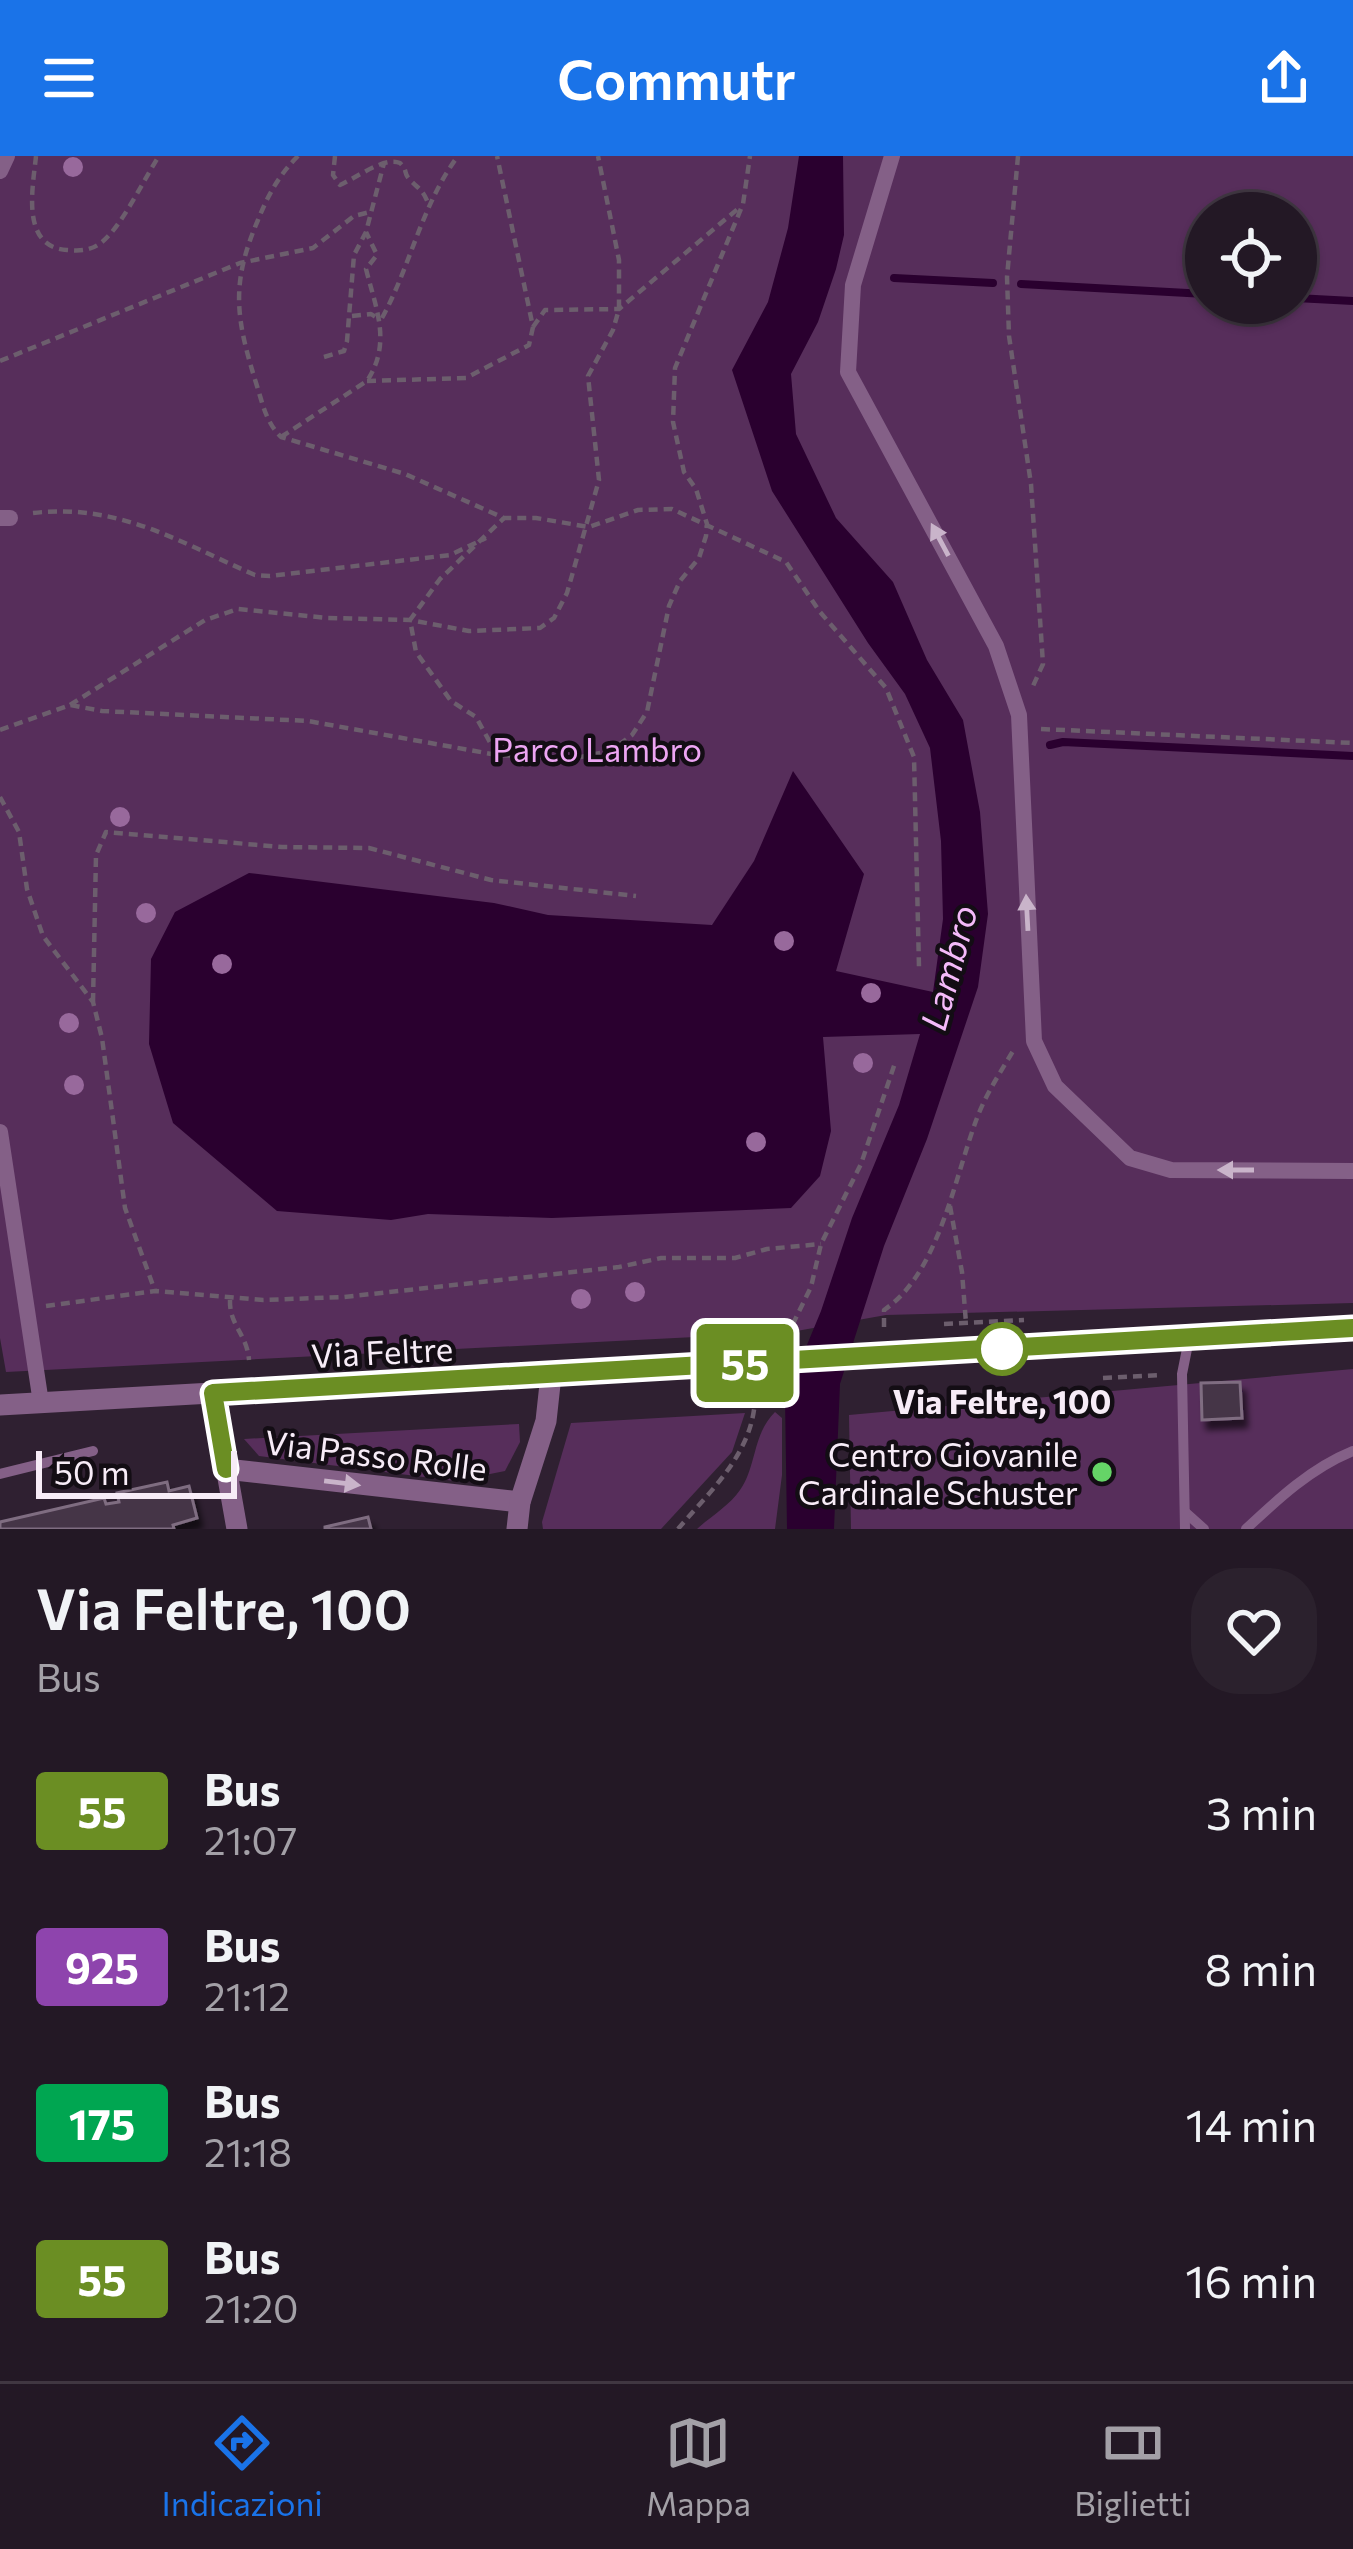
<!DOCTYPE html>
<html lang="it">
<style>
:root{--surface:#231825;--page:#2b212d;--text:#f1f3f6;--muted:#a3a0a7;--line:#403742;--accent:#1a73e8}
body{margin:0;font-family:Commissioner,sans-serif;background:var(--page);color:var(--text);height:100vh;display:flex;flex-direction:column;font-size:45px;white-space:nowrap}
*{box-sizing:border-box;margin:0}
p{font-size:39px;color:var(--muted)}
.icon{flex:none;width:66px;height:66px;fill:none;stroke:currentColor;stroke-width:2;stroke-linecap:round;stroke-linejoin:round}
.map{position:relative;height:1373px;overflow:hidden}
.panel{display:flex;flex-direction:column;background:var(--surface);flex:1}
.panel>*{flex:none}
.badge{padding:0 24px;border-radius:9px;font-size:42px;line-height:78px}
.controls{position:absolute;left:1185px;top:36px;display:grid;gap:24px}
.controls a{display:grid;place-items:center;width:132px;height:132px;border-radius:50%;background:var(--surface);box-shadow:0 3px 9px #0004,0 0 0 3px var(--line);font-size:60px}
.scale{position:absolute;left:36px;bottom:30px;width:201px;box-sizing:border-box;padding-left:12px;border:6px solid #f7ecf7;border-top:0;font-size:33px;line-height:42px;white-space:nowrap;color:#f7ecf7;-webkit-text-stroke:9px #130d14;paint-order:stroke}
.map>.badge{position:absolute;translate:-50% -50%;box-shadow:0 0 0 6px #fff}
.round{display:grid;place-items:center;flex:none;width:126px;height:126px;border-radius:48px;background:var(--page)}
.summary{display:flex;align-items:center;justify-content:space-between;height:204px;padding:0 36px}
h1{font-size:57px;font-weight:600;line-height:90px}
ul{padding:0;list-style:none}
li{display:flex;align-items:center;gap:36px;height:156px;padding:0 36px}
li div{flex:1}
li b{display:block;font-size:45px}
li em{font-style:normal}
li .badge{min-width:132px;font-weight:700;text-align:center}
header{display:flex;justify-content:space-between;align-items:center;height:156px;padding:0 36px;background:var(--accent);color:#fff;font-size:54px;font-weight:600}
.tabs{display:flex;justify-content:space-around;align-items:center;height:168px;border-top:3px solid var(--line);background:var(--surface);font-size:33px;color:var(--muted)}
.tabs a{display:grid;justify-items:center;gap:6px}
.tabs .selected{color:var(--accent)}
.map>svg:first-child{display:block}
</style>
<header><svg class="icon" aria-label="menu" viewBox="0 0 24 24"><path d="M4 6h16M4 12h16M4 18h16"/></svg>Commutr<svg class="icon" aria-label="share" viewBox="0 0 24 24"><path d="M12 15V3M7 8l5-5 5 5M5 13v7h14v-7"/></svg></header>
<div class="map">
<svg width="1353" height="1373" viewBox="0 0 1353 1373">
<defs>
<filter id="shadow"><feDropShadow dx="5" dy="9" stdDeviation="3" flood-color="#0009"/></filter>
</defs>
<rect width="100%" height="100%" fill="#2f2031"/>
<g fill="#572e5b" fill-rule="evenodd">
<path d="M0 0H1353V1147L886 1159 791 1176 6 1216 0 1182ZM1206 57H1296V147H1206Z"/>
<path d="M1353 1213V1373H851L849 1259Z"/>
<path d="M775 1256 782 1262V1319L775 1373H697C710 1361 730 1349 740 1334 757 1310 752 1279 775 1256Z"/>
<path d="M745 1257 732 1296 661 1373H543L542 1366 571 1267Z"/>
<path d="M519 1268 520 1286 505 1315 455 1325 259 1300 244 1283Z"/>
</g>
<path fill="#2a002f" d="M799 0H843L844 79 836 113 818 166 791 218 796 278 836 362 893 426 927 504 963 564 980 656 988 758 978 831 927 983 884 1090 840 1228 834 1373H787L785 1242 821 1155 852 1062 899 949 920 878 823 881 831 975 820 1020 791 1052 552 1062 428 1058 391 1064 277 1055 173 967 149 888 151 803 175 756 249 717 494 747 548 759 712 769 754 705 793 615 864 718 836 815 933 836 943 763 941 685 930 592 905 538 868 487 772 335 732 214 768 146 788 72Z"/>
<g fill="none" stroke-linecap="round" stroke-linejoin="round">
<g stroke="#2a002f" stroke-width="8">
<path d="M894 122 993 127"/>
<path d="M1021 128 1206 138"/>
<path d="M1296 142 1353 145"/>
<path d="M1050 589 1063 586 1353 600"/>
</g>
</g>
<g fill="#453547" stroke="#7f6d81" stroke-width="3" filter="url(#shadow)">
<path d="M1240 1226 1242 1262 1202 1264 1201 1227Z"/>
<path d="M167 1326 169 1335 189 1330 197 1362 173 1369 174 1373H0V1366L104 1342 106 1348 119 1346 117 1337Z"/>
<path d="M368 1361 371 1373H325V1371Z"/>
</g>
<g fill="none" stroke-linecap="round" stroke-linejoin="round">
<g stroke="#6c5e6d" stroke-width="4.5" stroke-dasharray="9 6" stroke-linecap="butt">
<path d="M36 0C33 31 20 91 67 94 80 95 91 95 102 86 122 70 144 23 159 0"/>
<path d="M298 0C279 19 268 39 258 64 230 129 236 163 257 230 263 249 266 266 281 281L405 318 504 362H536L589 371 638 354 672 353 786 406 820 456 886 532 914 601 919 811"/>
<path d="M335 0 333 19 340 29C356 22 385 0 400 7 409 16 402 16 411 25 420 34 423 34 428 47"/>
<path d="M1018 0 1007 121 1009 180 1031 328 1043 508 1033 530"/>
<path d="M352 160 371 158 380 164"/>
<path d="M382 162C411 109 421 50 458 0"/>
<path d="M533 171 545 154 619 153 740 51"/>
<path d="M324 201 344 195 347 185 354 99 366 76 384 7"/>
<path d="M0 205 240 107 313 92 354 60 370 56"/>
<path d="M367 225 466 222 529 189 533 171 497 0"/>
<path d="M281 281 367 225C392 187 376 153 366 113L377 99 366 76"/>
<path d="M33 357C119 347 179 386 255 419L270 420 450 399 486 382"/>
<path d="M70 549 205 464 238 453 328 462 410 464 469 475 540 472 554 462 567 437 599 324 588 220 613 174 619 153V104L598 0"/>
<path d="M1041 573 1353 587"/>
<path d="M0 574 70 549 102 555 308 565 497 599 576 602 610 595 632 579 647 556 669 450 680 425 699 402 706 380 707 368 696 333 684 316 673 266 675 212 743 48 750 0"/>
<path d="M497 599 476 561 451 545 416 496 410 464 440 423 504 362"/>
<path d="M0 641 19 676 27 733 43 780 93 846 102 882 125 1052 155 1135"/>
<path d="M93 846 96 699 106 676 282 691 369 692 491 724 636 740"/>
<path d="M950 1050 962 1116 966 1167"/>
<path d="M230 1144C229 1169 247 1178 249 1204"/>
<path d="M46 1150 155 1135 263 1144 344 1141 619 1111 661 1102H735L767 1093 821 1088"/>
<path d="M944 1168 1024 1164"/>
<path d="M884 1171V1154C939 1117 954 1023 977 962 986 938 1000 917 1013 895"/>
<path d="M786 1182 811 1131 821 1088 861 1008 895 907"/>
<path d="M1103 1222 1162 1219"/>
<path d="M678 1373C711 1334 754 1296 755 1241"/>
</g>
<g stroke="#846087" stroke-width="10">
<path d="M0 1318 93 1295"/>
<path d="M1185 1356 1204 1373"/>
<path d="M1185 1373 1182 1218 1189 1183"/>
<path d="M1246 1373C1278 1343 1311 1312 1353 1295"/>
</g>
<g stroke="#846087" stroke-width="16">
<path d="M892 0 853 129 848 216 996 490 1019 559 1034 885 1055 930 1130 1002 1171 1014 1353 1015"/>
<path d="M0 15 7 0"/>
<path d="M0 362H10"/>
<path d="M0 976 41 1247"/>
</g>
<g stroke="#846087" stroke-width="21">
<path d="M213 1237 237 1373"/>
<path d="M0 1249 1353 1172"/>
<path d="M226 1313 520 1346"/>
<path d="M517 1373 520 1346 546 1265 551 1219"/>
</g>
</g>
<g fill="#98699c">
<circle cx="73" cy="11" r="10"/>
<circle cx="120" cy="661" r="10"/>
<circle cx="146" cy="757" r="10"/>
<circle cx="784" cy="785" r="10"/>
<circle cx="222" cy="808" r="10"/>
<circle cx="871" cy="837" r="10"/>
<circle cx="69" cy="867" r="10"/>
<circle cx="863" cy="907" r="10"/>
<circle cx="74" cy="929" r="10"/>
<circle cx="756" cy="986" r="10"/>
<circle cx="635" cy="1136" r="10"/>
<circle cx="581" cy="1143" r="10"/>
</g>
<defs><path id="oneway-solid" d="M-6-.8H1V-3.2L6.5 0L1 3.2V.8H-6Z" transform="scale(3)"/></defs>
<g fill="#c9b4ca">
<use href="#oneway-solid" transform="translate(940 384) rotate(-118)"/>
<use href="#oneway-solid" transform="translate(1027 757) rotate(-93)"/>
<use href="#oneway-solid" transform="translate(1236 1014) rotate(-180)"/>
<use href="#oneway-solid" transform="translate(342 1327) rotate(7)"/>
</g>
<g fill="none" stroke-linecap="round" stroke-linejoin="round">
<defs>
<path id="line" d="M226 1313 213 1237 1353 1172"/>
</defs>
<use href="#line" stroke="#fff" stroke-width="27"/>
<use href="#line" stroke="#6b8e23" stroke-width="18"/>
</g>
<circle fill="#fff" stroke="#6b8e23" stroke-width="6" cx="1002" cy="1193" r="24"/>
<circle fill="#65d467" stroke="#130d14" stroke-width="4.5" cx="1102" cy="1316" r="12"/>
<g text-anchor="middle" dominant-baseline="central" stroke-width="9" stroke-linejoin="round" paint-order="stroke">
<g font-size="33" fill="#eda5f3" stroke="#130d14">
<text x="597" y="592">Parco Lambro</text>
</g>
<g font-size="33" fill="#f7ecf7" stroke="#130d14">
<text transform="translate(382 1195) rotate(-3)">Via Feltre</text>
<text transform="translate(376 1298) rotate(7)">Via Passo Rolle</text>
</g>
<g font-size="33" font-weight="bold" fill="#f7ecf7" stroke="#130d14">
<text x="1002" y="1244">Via Feltre, 100</text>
</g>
<g font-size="33" fill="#f7ecf7" stroke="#130d14" text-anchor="end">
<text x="1078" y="1297">Centro Giovanile<tspan x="1078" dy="38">Cardinale Schuster</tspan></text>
</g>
<g font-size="36" font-style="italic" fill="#f4baf9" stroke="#130d14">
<text transform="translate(947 811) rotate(-75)">Lambro</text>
</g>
</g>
</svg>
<div class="controls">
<a><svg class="icon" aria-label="locate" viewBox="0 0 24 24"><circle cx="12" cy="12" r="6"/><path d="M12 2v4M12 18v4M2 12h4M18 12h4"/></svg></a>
</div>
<div class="scale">50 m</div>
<b class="badge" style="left:745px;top:1207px;background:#6b8e23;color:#fff">55</b>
</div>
<section class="panel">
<div class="summary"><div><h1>Via Feltre, 100</h1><p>Bus</p></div><a class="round"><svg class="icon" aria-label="heart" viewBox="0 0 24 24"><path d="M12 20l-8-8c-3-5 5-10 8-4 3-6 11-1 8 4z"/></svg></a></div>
<ul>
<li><span class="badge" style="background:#6b8e23;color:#fff">55</span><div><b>Bus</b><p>21:07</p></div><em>3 min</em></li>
<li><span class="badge" style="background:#8e44ad;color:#fff">925</span><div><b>Bus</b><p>21:12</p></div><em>8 min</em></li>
<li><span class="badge" style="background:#00a651;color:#fff">175</span><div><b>Bus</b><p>21:18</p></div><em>14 min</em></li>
<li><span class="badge" style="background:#6b8e23;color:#fff">55</span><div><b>Bus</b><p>21:20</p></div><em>16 min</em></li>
</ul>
</section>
<nav class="tabs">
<a class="selected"><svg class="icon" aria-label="directions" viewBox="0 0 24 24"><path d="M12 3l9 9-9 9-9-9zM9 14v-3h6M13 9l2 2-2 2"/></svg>Indicazioni</a>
<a><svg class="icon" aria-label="map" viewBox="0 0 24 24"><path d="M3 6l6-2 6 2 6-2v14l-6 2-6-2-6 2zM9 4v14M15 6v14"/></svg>Mappa</a>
<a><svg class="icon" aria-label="tickets" viewBox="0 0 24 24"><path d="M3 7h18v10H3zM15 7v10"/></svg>Biglietti</a>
</nav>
